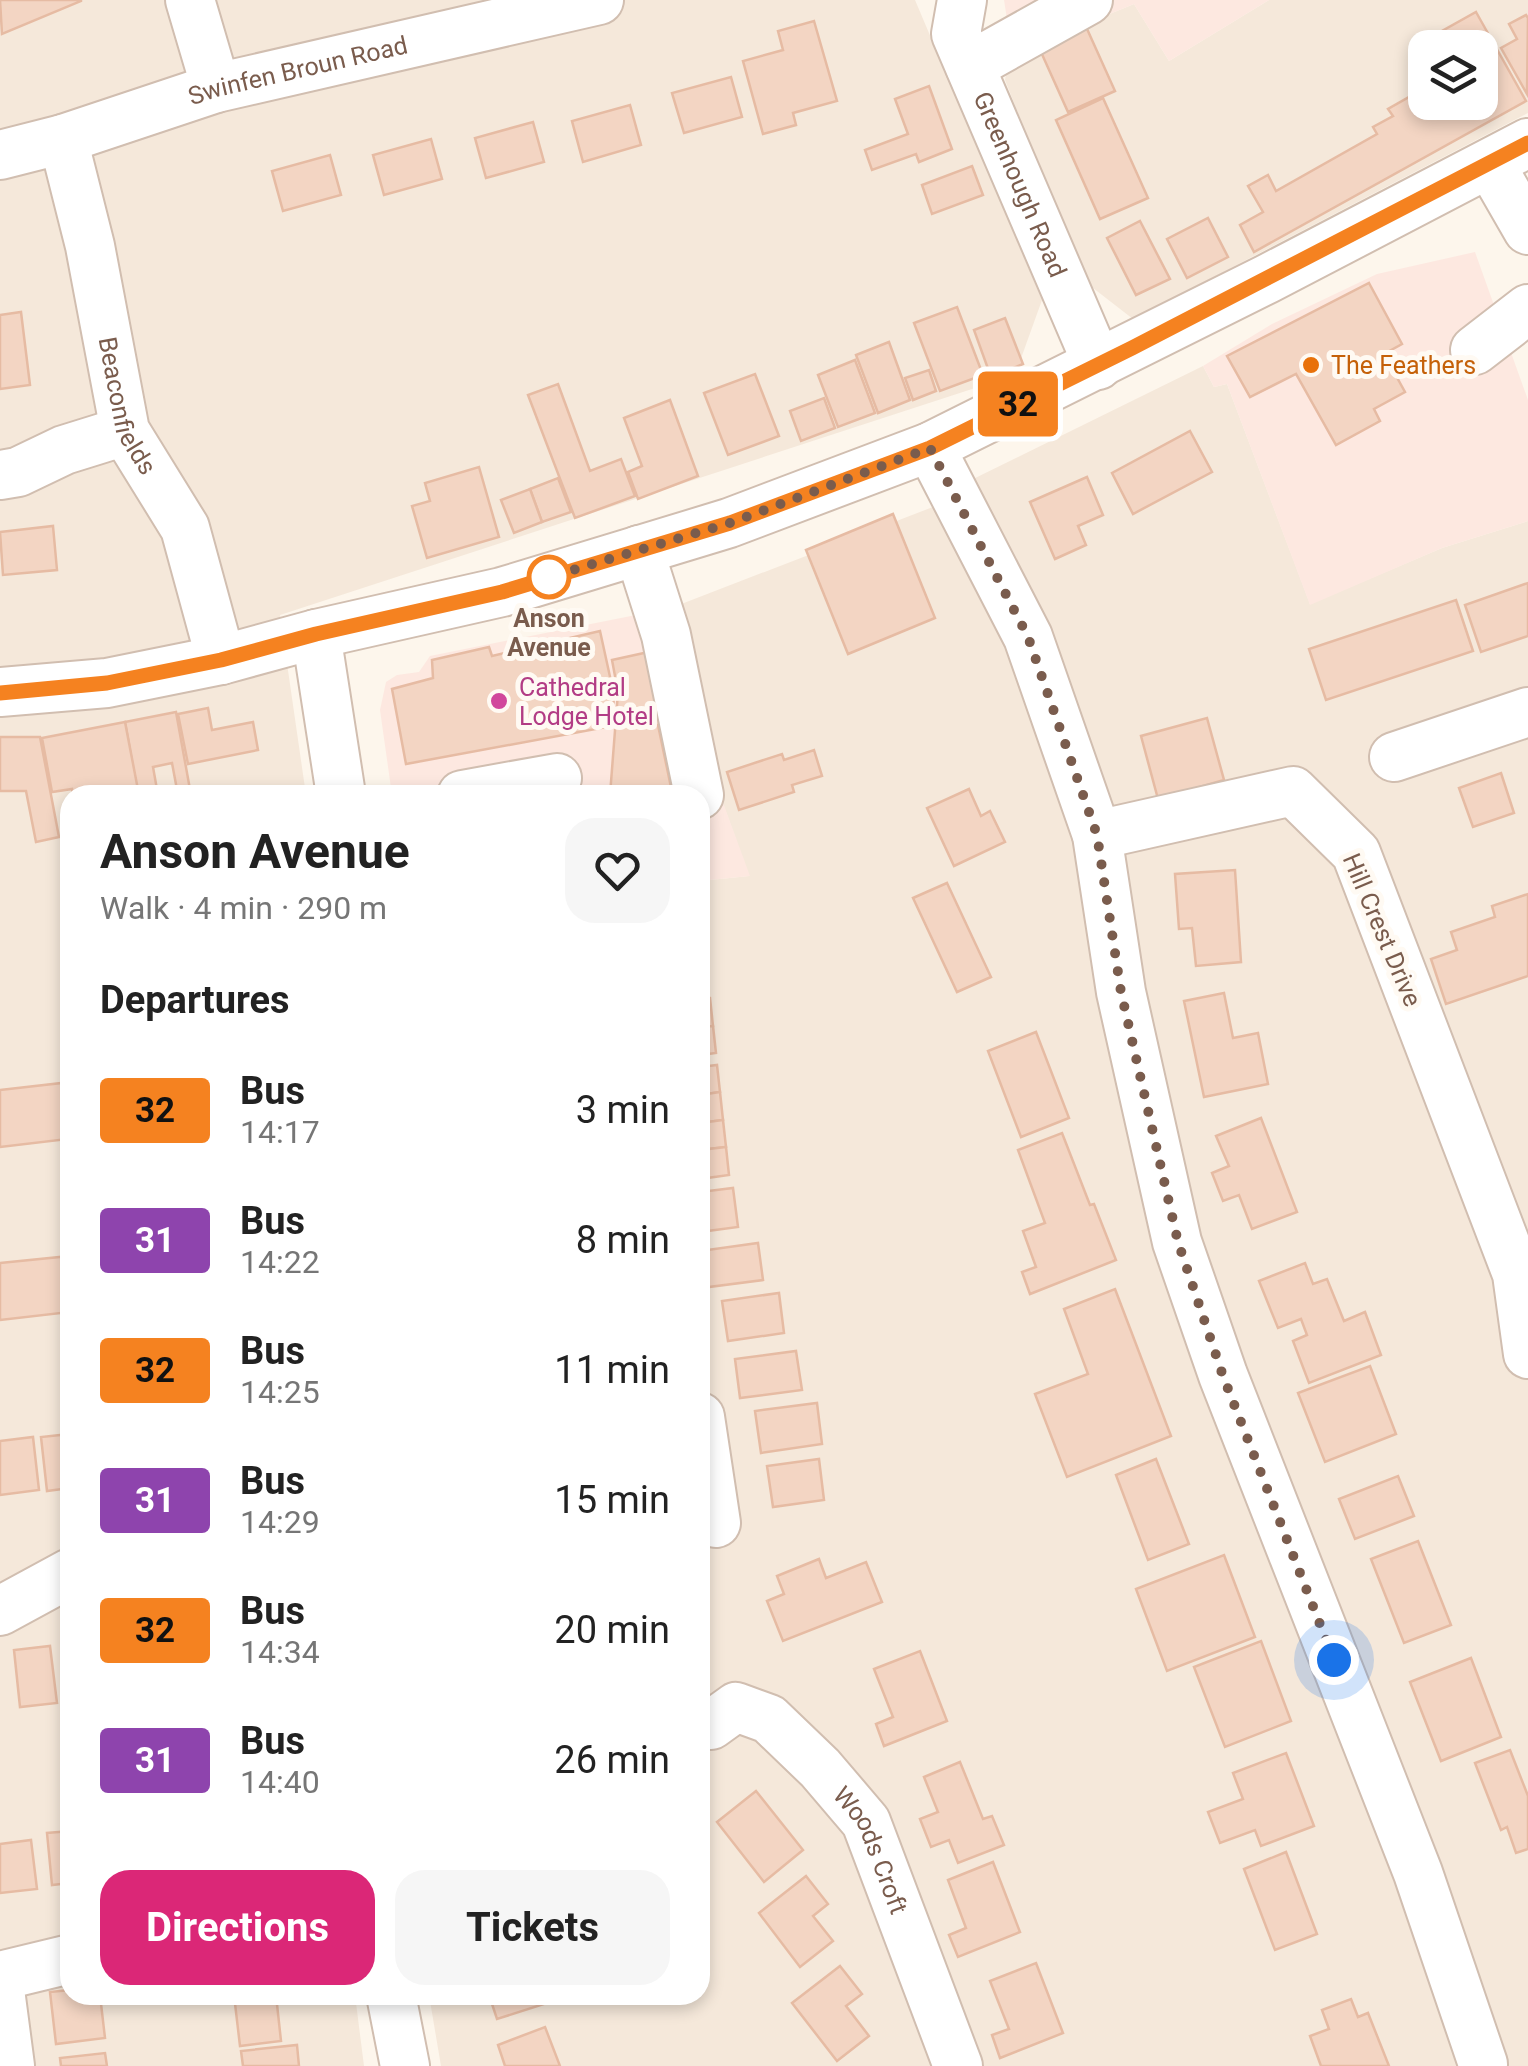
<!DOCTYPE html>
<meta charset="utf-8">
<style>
:root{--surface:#fff;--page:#f6f6f6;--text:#222;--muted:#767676;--accent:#db2777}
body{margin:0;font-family:Roboto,sans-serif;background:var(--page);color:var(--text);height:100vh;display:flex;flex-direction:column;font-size:38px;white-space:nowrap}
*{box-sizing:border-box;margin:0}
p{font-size:32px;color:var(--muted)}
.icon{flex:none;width:55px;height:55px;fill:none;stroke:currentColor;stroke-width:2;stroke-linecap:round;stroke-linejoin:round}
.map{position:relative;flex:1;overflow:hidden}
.details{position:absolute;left:60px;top:785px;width:650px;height:1220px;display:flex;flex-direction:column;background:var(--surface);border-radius:30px;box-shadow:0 5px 15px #0003}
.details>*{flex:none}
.badge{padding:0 20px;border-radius:8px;font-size:35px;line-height:65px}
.buttons{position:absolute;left:1408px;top:30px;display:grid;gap:20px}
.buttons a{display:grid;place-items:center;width:90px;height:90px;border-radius:20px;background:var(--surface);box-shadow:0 5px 15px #0003;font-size:50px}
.you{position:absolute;width:50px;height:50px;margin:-25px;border:8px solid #fff;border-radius:50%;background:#1a73e8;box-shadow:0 0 0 15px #1a73e833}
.map>.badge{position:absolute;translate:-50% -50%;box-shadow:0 0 0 5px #fff}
h2{padding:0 40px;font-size:38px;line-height:90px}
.round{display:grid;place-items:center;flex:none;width:105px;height:105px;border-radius:30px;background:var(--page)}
.head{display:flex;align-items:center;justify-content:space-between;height:170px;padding:0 40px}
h1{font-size:48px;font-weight:700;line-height:75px}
.cta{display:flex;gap:20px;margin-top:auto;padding:20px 40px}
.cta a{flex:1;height:115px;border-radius:30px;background:var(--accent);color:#fff;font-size:40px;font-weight:700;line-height:115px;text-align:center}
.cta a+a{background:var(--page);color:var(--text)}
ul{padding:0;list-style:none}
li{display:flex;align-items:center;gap:30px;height:130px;padding:0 40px}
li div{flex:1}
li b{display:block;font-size:38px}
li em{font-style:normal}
li .badge{min-width:110px;font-weight:700;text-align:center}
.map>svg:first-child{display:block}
</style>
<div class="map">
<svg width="1528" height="2066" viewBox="0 0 1528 2066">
<rect width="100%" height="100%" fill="#fdf6ec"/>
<g fill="#f5e8da" fill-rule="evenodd">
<path d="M0 0H915L1042 300 1015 375 280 615 306 795H70V1995H355L364 2066H0Z"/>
<path d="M1269 0H1528V113L1133 319 1084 281 1005 80 1006 74 1013 58 1024 49 1134 4 1169 61ZM1425 48H1480V102H1425Z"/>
<path d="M1203 366 1214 387 1227 384 1310 604 1442 548 1528 521V2066H441L429 1995H700V881L749 876 707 759 671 608 938 505 965 483Z"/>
</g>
<g fill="#fde8e0">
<path d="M1004 0H1269L1169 61 1134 4 1024 49 1013 58Z"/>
<path d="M1475 252 1528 400V521L1442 548 1310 605 1227 384 1214 387 1203 366 1272 324 1377 274Z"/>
<path d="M671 608 707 759 750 876 700 881V795H392L380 710 386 682 397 675 419 672 430 656Z"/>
</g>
<g fill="#f3d5c3" stroke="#e6bba3" stroke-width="2.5">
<path d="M0 0H81V1L2 34Z"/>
<path d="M1476 12 1526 101 1254 252 1240 225 1263 212 1248 186 1268 175 1276 191 1377 134 1373 127 1393 116 1388 109 1425 88V102H1480V48H1439L1433 36Z"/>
<path d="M1526 15 1528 18 1527 94 1501 48 1517 39 1509 24Z"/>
<path d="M1083 20 1115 91 1068 112 1036 41Z"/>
<path d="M814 21 837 101 793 113 796 125 763 134 743 61 783 50 778 31Z"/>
<path d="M731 77 742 117 684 133 672 93Z"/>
<path d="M929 86 952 149 919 162 916 154 872 170 865 150 908 134 895 99Z"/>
<path d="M1103 98 1148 198 1100 219 1056 120Z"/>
<path d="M630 105 641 145 583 162 572 121Z"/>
<path d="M533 122 544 162 486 178 475 138Z"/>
<path d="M431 139 442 179 384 195 373 155Z"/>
<path d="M330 155 341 195 283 211 272 171Z"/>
<path d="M972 166 983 195 932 214 922 185Z"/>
<path d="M1208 218 1228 257 1187 278 1167 239Z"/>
<path d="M1140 221 1170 279 1136 295 1107 238Z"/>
<path d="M1369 283 1402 344 1384 354 1405 392 1374 409 1380 421 1336 445 1296 374 1250 397 1227 356Z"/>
<path d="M957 307 983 375 940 391 914 323Z"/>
<path d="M21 312 30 385 0 389V315Z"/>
<path d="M1005 318 1023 364 991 377 974 330Z"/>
<path d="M889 342 910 400 878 413 856 355Z"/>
<path d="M855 360 875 413 838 427 818 375Z"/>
<path d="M929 370 936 391 913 400 905 378Z"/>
<path d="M755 374 779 436 728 455 704 393Z"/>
<path d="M558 384 590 471 621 459 635 496 575 518 528 395Z"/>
<path d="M824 398 835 428 801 441 790 411Z"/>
<path d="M670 400 698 476 638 499 628 472 642 466 624 418Z"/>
<path d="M1190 431 1212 472 1133 514 1112 473Z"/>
<path d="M479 467 499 537 427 558 412 506 430 501 425 483Z"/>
<path d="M1087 477 1103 515 1078 526 1086 545 1055 559 1030 502Z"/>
<path d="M558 478 571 512 542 522 530 489Z"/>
<path d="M530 489 542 522 514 533 501 500Z"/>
<path d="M893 514 935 618 848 654 806 550Z"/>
<path d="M53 526 57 570 3 575 0 532Z"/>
<path d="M1528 583V636L1481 652 1465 605Z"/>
<path d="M1456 600 1473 651 1326 700 1309 649Z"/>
<path d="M600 631 614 695 612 726 406 764 392 689 433 678 432 660 489 647 492 656Z"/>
<path d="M653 651 669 723 658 725 672 792 610 795 618 692 612 660Z"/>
<path d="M208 708 212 730 253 722 258 750 188 764 178 714Z"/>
<path d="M176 712 191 795H178L172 763 153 767 158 795H138L125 722Z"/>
<path d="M1207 718 1224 780 1158 799 1141 736Z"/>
<path d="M125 722 139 795H73L72 789 52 792 42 738Z"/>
<path d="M0 737H40L59 837 36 842 26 791H0Z"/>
<path d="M814 750 822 776 792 785 794 792 739 810 727 772 782 754 784 760Z"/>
<path d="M1501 773 1514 813 1473 827 1459 788Z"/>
<path d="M969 789 981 816 990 811 1005 842 954 866 927 808Z"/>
<path d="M1235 870 1241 962 1196 966 1192 928 1179 929 1175 874Z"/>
<path d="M947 883 991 977 957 992 913 898Z"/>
<path d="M1528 894V976L1446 1004 1431 959 1457 950 1451 932 1495 917 1492 906Z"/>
<path d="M1224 993 1233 1038 1258 1033 1268 1084 1204 1097 1184 1001Z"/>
<path d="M710 998 713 1026 700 1027V999Z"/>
<path d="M713 1026 716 1053 700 1055V1027Z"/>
<path d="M1036 1032 1069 1118 1021 1137 988 1051Z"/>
<path d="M717 1065 720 1092 700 1095V1067Z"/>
<path d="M62 1083 68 1139 0 1147V1090Z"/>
<path d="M720 1092 723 1120 700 1123V1095Z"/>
<path d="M1261 1118 1297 1212 1252 1229 1239 1195 1223 1201 1212 1173 1229 1166 1216 1136Z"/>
<path d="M723 1120 726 1147 700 1150V1123Z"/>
<path d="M1062 1133 1090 1205 1094 1204 1116 1260 1030 1294 1022 1272 1036 1267 1023 1231 1045 1223 1018 1150Z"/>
<path d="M726 1147 729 1175 700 1179V1150Z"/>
<path d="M733 1188 738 1227 700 1232V1192Z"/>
<path d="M758 1243 763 1280 701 1288 700 1251Z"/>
<path d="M70 1256V1312L0 1320V1263Z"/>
<path d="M1305 1263 1313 1284 1327 1279 1344 1321 1365 1312 1381 1355 1309 1383 1293 1341 1307 1335 1301 1319 1278 1328 1259 1281Z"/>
<path d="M1115 1289 1171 1436 1067 1477 1035 1394 1088 1374 1064 1309Z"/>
<path d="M779 1293 784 1333 728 1341 722 1301Z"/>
<path d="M796 1351 802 1390 740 1398 735 1359Z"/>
<path d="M1370 1366 1396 1434 1325 1462 1298 1393Z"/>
<path d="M817 1403 822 1444 761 1453 755 1411Z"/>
<path d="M70 1434V1488L47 1491 41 1437Z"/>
<path d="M33 1437 39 1490 0 1495V1441Z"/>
<path d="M819 1459 824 1500 773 1507 767 1466Z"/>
<path d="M1156 1459 1189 1544 1148 1560 1116 1475Z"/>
<path d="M1398 1476 1414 1516 1355 1539 1339 1499Z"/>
<path d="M1418 1541 1451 1625 1404 1643 1371 1559Z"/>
<path d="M1224 1555 1255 1637 1167 1671 1136 1589Z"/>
<path d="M819 1559 826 1578 866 1562 882 1602 783 1641 767 1601 784 1594 777 1576Z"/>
<path d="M1261 1641 1291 1721 1225 1747 1194 1667Z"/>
<path d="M50 1646 57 1703 20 1707 14 1650Z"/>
<path d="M920 1651 947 1721 884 1746 876 1724 893 1717 874 1669Z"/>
<path d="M1471 1658 1501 1737 1441 1761 1410 1682Z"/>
<path d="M1510 1750 1528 1796V1849L1516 1853 1507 1827 1501 1830 1475 1763Z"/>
<path d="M1286 1753 1314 1826 1261 1846 1255 1830 1220 1843 1208 1812 1243 1799 1233 1773Z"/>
<path d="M960 1762 983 1819 992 1816 1004 1845 958 1863 949 1840 931 1847 920 1819 938 1812 924 1777Z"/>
<path d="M756 1791 803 1850 764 1882 717 1822Z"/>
<path d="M70 1831V1883L52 1885 47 1833Z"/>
<path d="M31 1840 37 1889 0 1893V1844Z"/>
<path d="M1286 1852 1317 1934 1275 1950 1244 1869Z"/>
<path d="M993 1862 1020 1932 958 1957 949 1935 966 1928 948 1880Z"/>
<path d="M806 1876 828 1904 813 1916 833 1941 800 1967 759 1913Z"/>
<path d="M1036 1963 1063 2033 1000 2058 992 2035 1009 2029 990 1981Z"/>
<path d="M840 1966 862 1994 846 2006 869 2036 837 2061 792 2003Z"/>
<path d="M70 1990V1995H100L105 2038 56 2044 50 1992Z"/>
<path d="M234 1995H276L281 2041 240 2046Z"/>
<path d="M489 1995H541L544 2004 497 2019Z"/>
<path d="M1351 1999 1358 2017 1368 2013 1389 2066H1321L1310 2036 1329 2029 1322 2010Z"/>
<path d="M545 2027 560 2066H505L498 2045Z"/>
<path d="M297 2045 299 2066H243L241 2051Z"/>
<path d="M105 2053 107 2066H61L60 2058Z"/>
</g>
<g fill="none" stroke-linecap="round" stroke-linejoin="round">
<defs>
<g id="minor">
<path d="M190 0 216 88"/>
<path id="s1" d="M962 0 956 34 1098 365"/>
<path d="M970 66 1088 0"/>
<path id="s2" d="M63 139 90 246 125 431 185 528 221 660"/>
<path id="s3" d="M0 155 63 139 216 88 599 0"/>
<path d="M1490 164 1528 230"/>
<path d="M1475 350 1528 309"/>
<path d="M930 447 1028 637 1097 835 1121 992 1177 1242 1223 1375 1418 1873 1483 2064"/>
<path d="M0 475 18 472 64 450 125 431"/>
<path d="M639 550 666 635 699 795"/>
<path d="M316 634 341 795"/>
<path d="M0 692 107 683 221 660 316 634 502 592 729 523 930 447 1267 279 1528 143"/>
<path d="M1394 757 1528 712"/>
<path d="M462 795 557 778"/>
<path d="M1097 835 1293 791 1356 853 1517 1274 1528 1354"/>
<path d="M700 1417 716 1523"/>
<path d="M0 1611 70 1573"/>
<path id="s4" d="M711 1725 736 1707 769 1719 820 1768 866 1822 958 2066"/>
<path d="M0 1976 70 1959"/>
<path d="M0 1990 10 2066"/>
<path d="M391 1995 405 2066"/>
</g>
</defs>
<use href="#minor" stroke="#d1beb0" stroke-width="52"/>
<use href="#minor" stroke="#fff" stroke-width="48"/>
</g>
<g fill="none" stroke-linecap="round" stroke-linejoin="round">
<defs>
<path id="line" d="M0 693 107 683 221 660 316 634 502 592 730 523 930 448 1132 348 1528 143"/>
</defs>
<use href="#line" stroke="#fff" stroke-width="22"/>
<use href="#line" stroke="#f58220" stroke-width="15"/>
<path stroke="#7a5c4d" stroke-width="10" stroke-dasharray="0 18" d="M549 577 536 581 730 523 930 448 1028 637 1097 835 1121 992 1178 1242 1223 1376 1334 1660"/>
</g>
<circle fill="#e8710a" stroke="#fffaf3" stroke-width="4" cx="1311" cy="365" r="10"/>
<circle fill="#fff" stroke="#f58220" stroke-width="5" cx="549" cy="577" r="20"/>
<circle fill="#d1479c" stroke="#fffaf3" stroke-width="4" cx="499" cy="701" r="10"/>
<g text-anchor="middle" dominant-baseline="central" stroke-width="10" stroke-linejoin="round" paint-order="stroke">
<g font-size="25" fill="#7a5c4d" stroke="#fffaf3">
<text stroke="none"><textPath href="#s3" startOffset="310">Swinfen Broun Road</textPath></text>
<text stroke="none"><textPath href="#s1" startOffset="198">Greenhough Road</textPath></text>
<text stroke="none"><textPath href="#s2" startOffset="275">Beaconfields</textPath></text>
<text transform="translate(1382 930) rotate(67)">Hill Crest Drive</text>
<text stroke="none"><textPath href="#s4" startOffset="235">Woods Croft</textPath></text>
</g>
<g font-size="25" fill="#c56008" stroke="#fffaf3" text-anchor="start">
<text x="1331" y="365">The Feathers</text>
</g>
<g font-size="25" font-weight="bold" fill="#7a5c4d" stroke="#fffaf3">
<text x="549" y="618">Anson<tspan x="549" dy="29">Avenue</tspan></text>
</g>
<g font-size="25" fill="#b23c85" stroke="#fffaf3" text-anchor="start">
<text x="519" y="687">Cathedral<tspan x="519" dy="29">Lodge Hotel</tspan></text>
</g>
</g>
</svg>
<div class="buttons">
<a><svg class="icon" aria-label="layers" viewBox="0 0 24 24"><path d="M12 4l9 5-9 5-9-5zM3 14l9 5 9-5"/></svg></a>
</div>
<div class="you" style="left:1334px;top:1660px"></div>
<b class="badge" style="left:1018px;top:404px;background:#f58220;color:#111">32</b>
<section class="details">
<div class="head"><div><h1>Anson Avenue</h1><p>Walk · 4 min · 290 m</p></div><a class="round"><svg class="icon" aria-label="heart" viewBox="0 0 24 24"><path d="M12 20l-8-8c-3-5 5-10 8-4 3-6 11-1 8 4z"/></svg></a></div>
<h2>Departures</h2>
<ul>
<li><span class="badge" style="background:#f58220;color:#111">32</span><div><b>Bus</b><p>14:17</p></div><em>3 min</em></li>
<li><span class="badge" style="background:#8e44ad;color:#fff">31</span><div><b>Bus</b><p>14:22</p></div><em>8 min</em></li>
<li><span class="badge" style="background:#f58220;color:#111">32</span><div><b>Bus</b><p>14:25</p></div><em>11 min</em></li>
<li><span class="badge" style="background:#8e44ad;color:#fff">31</span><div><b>Bus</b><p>14:29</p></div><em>15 min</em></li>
<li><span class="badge" style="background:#f58220;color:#111">32</span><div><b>Bus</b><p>14:34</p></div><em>20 min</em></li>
<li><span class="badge" style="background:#8e44ad;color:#fff">31</span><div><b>Bus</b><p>14:40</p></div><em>26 min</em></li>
</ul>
<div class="cta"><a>Directions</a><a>Tickets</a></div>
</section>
</div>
